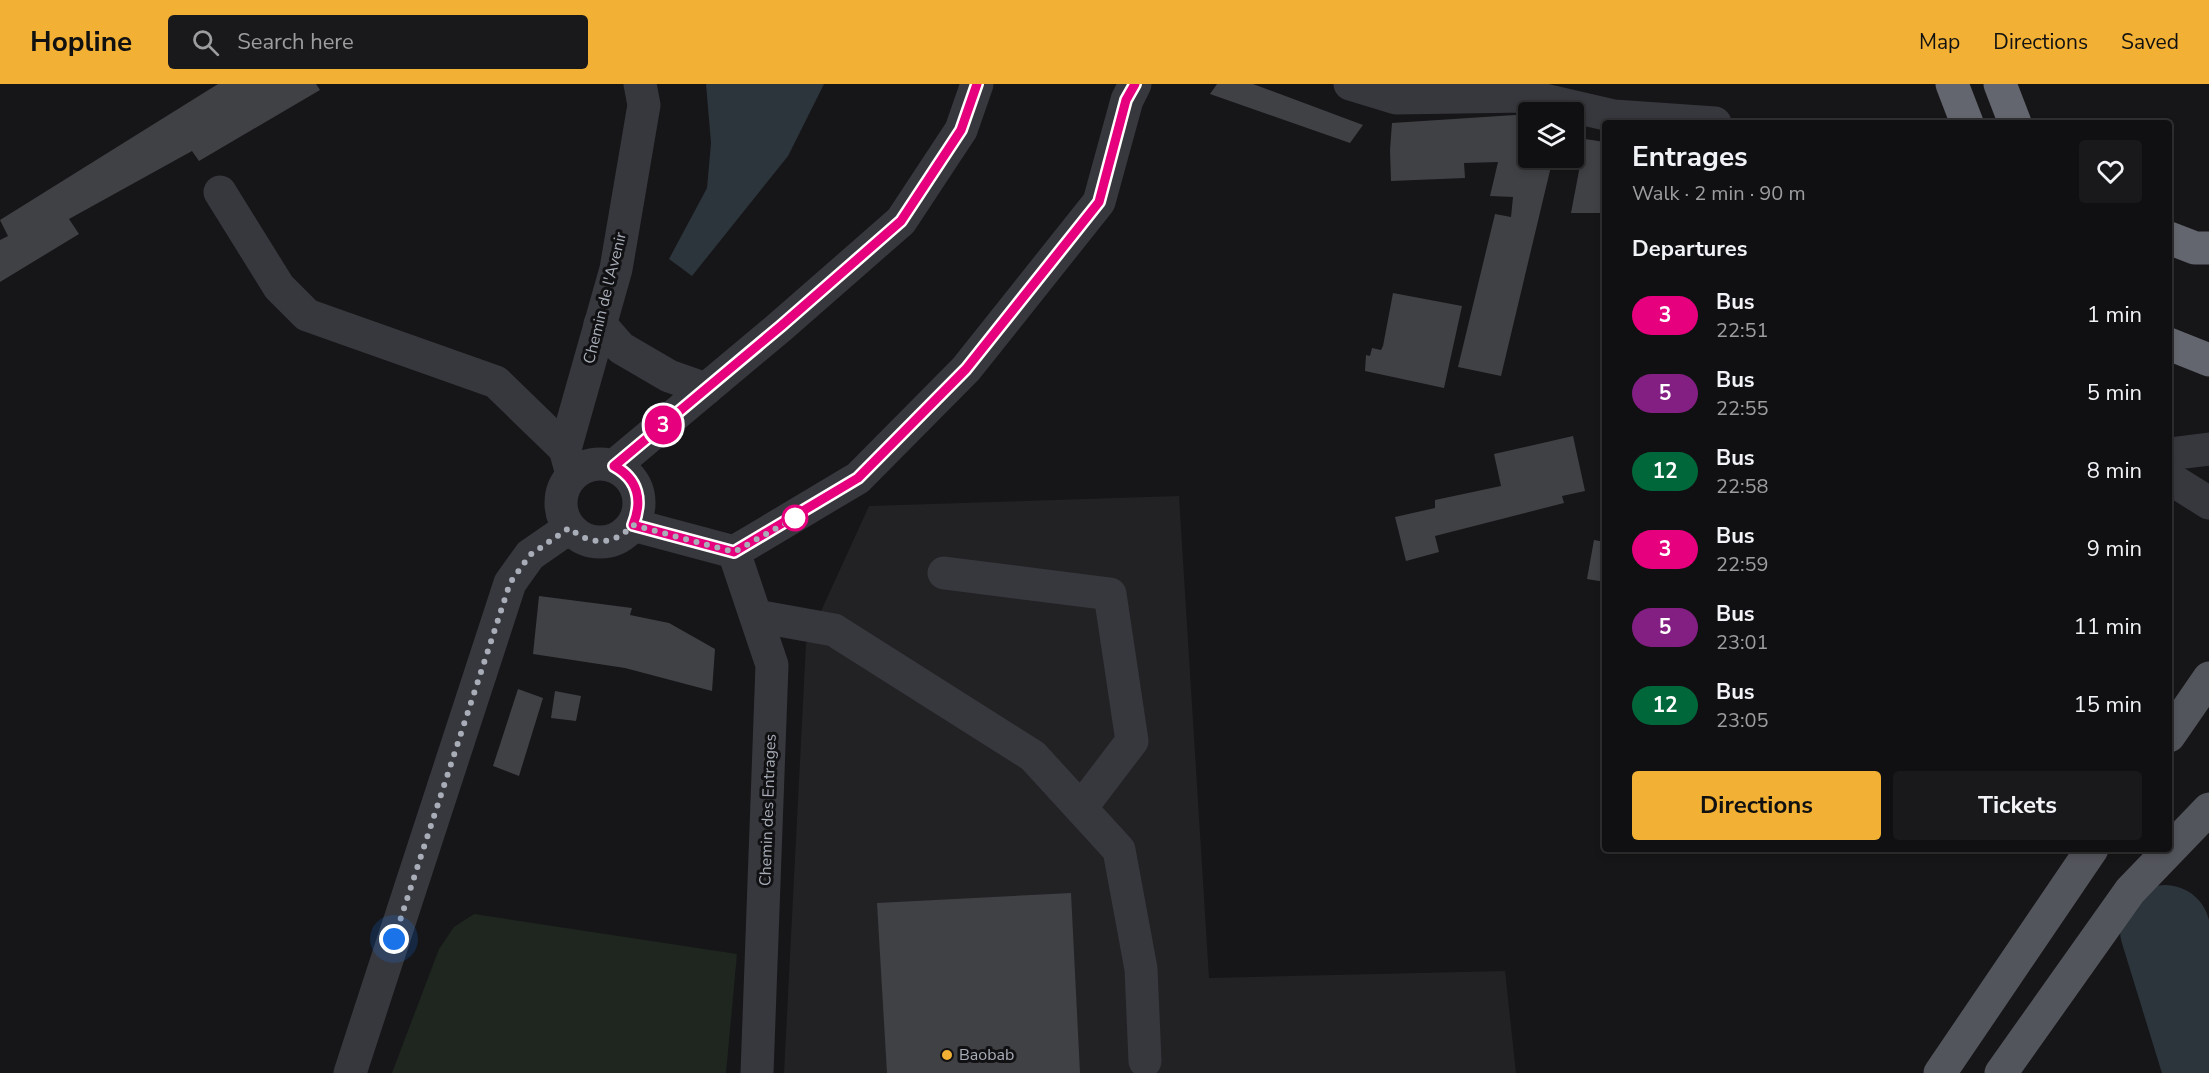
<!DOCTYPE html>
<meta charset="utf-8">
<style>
:root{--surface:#101012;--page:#19191b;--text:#f1f3f6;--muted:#9c9d9f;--line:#303032;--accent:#f2b134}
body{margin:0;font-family:"Nunito Sans",sans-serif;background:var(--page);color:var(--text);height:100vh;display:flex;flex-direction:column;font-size:22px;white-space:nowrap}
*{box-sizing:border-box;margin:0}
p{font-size:20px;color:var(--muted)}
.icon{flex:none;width:33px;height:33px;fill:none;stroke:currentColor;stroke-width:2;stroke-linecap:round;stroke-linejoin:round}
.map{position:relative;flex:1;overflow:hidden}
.panel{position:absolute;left:1602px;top:36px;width:570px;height:732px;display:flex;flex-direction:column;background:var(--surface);border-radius:6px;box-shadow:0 3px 9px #0003,0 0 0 2px var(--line)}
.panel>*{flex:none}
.badge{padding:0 12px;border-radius:20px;font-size:21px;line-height:39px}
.tools{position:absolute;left:1518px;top:18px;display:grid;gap:12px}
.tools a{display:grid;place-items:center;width:66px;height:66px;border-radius:6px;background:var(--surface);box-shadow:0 3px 9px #0003,0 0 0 2px var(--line);font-size:30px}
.you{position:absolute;width:30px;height:30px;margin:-15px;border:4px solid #fff;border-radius:50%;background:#1a73e8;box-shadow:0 0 0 9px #1a73e833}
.map>.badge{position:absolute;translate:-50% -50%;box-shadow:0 0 0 3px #fff}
h2{padding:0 30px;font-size:22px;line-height:54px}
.round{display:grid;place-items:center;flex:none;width:63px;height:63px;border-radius:6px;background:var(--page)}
.head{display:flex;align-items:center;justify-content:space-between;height:102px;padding:0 30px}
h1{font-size:28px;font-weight:700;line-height:45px}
.button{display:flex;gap:12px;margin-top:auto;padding:12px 30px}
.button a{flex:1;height:69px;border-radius:6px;background:var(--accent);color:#111;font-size:24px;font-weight:700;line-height:69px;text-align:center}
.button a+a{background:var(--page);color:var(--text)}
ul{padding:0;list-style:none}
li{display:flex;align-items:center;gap:18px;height:78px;padding:0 30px}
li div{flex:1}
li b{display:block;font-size:22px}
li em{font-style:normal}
li .badge{min-width:66px;font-weight:700;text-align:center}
header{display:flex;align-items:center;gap:36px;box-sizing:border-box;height:84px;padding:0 30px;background:var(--accent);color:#111}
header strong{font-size:28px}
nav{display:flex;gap:33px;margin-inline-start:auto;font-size:21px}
.search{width:420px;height:54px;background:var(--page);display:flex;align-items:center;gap:15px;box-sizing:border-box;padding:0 21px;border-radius:6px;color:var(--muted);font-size:22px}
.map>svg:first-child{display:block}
</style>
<header>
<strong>Hopline</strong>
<div class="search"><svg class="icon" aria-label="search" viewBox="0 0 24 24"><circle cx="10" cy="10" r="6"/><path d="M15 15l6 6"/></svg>Search here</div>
<nav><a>Map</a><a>Directions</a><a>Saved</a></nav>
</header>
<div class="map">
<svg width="2209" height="989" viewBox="0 0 2209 989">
<rect width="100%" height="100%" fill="#161618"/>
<path fill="#222225" d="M1179 412 1209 894 1505 887 1516 989H784L806 560 869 422Z"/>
<path fill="#1e261f" d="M474 830 737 870 726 989H392L439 865 454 843Z"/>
<path fill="#2c353c" d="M706 0H824L788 72 692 192 669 175 707 104 711 59Z"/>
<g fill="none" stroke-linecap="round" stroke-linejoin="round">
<path stroke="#2c353c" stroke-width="90" d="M2165 846 2209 989"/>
</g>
<g fill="#404145">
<path d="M218 0H316L320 6 199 77 192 67 69 135 79 150 0 198V156L8 152 0 136Z"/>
<path d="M1217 0H1253L1363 41 1350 59 1210 10Z"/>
<path d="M1515 31 1528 34V74H1553L1501 292 1458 283 1495 130 1511 133 1513 113 1490 112 1498 78 1464 79 1465 94 1391 97 1390 66 1392 39Z"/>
<path d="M1585 55 1605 58V129H1571Z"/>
<path d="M1393 209 1462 222 1444 304 1365 287 1366 271 1370 272 1372 264 1381 266 1383 262Z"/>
<path d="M1573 352 1585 407 1562 412 1564 419 1435 452 1439 468 1406 477 1395 433 1435 424V416L1501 402 1494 370Z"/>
<path d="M1594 456 1605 458V498L1587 495Z"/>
<path d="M539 512 632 524 630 531 669 539 715 565 712 607 625 584 533 570Z"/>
<path d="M518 605 543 614 519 692 493 682Z"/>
<path d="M555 607 581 612 576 637 551 634Z"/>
<path d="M1071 809 1080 989H887L877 819Z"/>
</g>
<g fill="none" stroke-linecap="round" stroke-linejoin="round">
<g stroke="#37383d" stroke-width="33">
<path d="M1350 0 1396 14 1527 12 1614 32 1715 39"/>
<path d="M220 108 279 203 307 231 496 298 565 365"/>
<path d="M600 240 621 264 669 292 706 305"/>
<path d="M2169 370 2209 365"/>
<circle cx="600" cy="419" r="39"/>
<path d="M614 382 781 242 901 137 961 46 977 0"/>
<path d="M572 390 565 365 616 185 644 21 640 0"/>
<path d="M2169 394 2209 419"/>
<path d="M633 441 734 468 858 394 966 285 1099 118 1127 16 1135 0"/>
<path d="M734 468 772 581 757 989"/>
<path d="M944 489 1110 510 1132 657 1081 724"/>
<path d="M756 532 834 546 1033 672 1119 766 1141 885 1145 977"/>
<path d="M350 989 510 499 530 471 569 444"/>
</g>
<g stroke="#53555c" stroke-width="33">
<path d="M2169 652 2209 594"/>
<path d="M1940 989 2092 765"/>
<path d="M2001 989 2130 807 2209 725"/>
</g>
<g stroke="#63666e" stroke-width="33">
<path d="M1952 0 1967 39"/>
<path d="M2000 0 2015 39"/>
<path d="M2169 154 2195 164H2209"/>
<path d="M2169 260 2209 276"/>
</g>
</g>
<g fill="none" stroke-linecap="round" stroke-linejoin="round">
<defs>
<path id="line" d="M977 0 961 46 901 137 781 242 614 382C638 395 643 416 633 441L734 468 858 394 966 285 1099 118 1126 16 1135 0"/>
</defs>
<use href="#line" stroke="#fff" stroke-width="14"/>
<use href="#line" stroke="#e6007e" stroke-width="9"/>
<path stroke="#a8adb8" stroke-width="6" stroke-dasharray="0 10.8" d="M394 855 510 499 530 471 569 444C591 462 613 462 633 441L734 468 795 434"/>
</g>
<circle fill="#fff" stroke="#e6007e" stroke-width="3" cx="795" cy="434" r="12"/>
<circle fill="#f2b134" stroke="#111113" stroke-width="2" cx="947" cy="971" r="6"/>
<g text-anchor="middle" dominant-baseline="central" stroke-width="6" stroke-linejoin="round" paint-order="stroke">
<g font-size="16" fill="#a8adb8" stroke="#111113">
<text transform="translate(605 214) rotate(-76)">Chemin de l'Avenir</text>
<text transform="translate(768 726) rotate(-88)">Chemin des Entrages</text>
</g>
<g font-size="16" fill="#a8adb8" stroke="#111113" text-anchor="start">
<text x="959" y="971">Baobab</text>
</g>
</g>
</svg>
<div class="tools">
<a><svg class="icon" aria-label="layers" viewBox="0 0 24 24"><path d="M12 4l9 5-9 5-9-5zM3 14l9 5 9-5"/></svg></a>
</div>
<div class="you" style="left:394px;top:855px"></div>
<b class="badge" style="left:663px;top:341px;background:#e6007e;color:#fff">3</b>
<section class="panel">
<div class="head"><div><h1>Entrages</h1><p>Walk · 2 min · 90 m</p></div><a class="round"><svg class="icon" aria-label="heart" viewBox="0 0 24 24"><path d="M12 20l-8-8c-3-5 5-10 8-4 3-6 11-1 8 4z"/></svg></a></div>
<h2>Departures</h2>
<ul>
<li><span class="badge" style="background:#e6007e;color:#fff">3</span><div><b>Bus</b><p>22:51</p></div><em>1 min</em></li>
<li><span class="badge" style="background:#831f82;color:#fff">5</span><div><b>Bus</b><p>22:55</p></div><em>5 min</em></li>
<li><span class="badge" style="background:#00673a;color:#fff">12</span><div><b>Bus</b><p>22:58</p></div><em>8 min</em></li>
<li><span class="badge" style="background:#e6007e;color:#fff">3</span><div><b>Bus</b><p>22:59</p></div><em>9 min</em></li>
<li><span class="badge" style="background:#831f82;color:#fff">5</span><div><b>Bus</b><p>23:01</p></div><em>11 min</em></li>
<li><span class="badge" style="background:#00673a;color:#fff">12</span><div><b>Bus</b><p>23:05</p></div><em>15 min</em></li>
</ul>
<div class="button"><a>Directions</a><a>Tickets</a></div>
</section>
</div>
